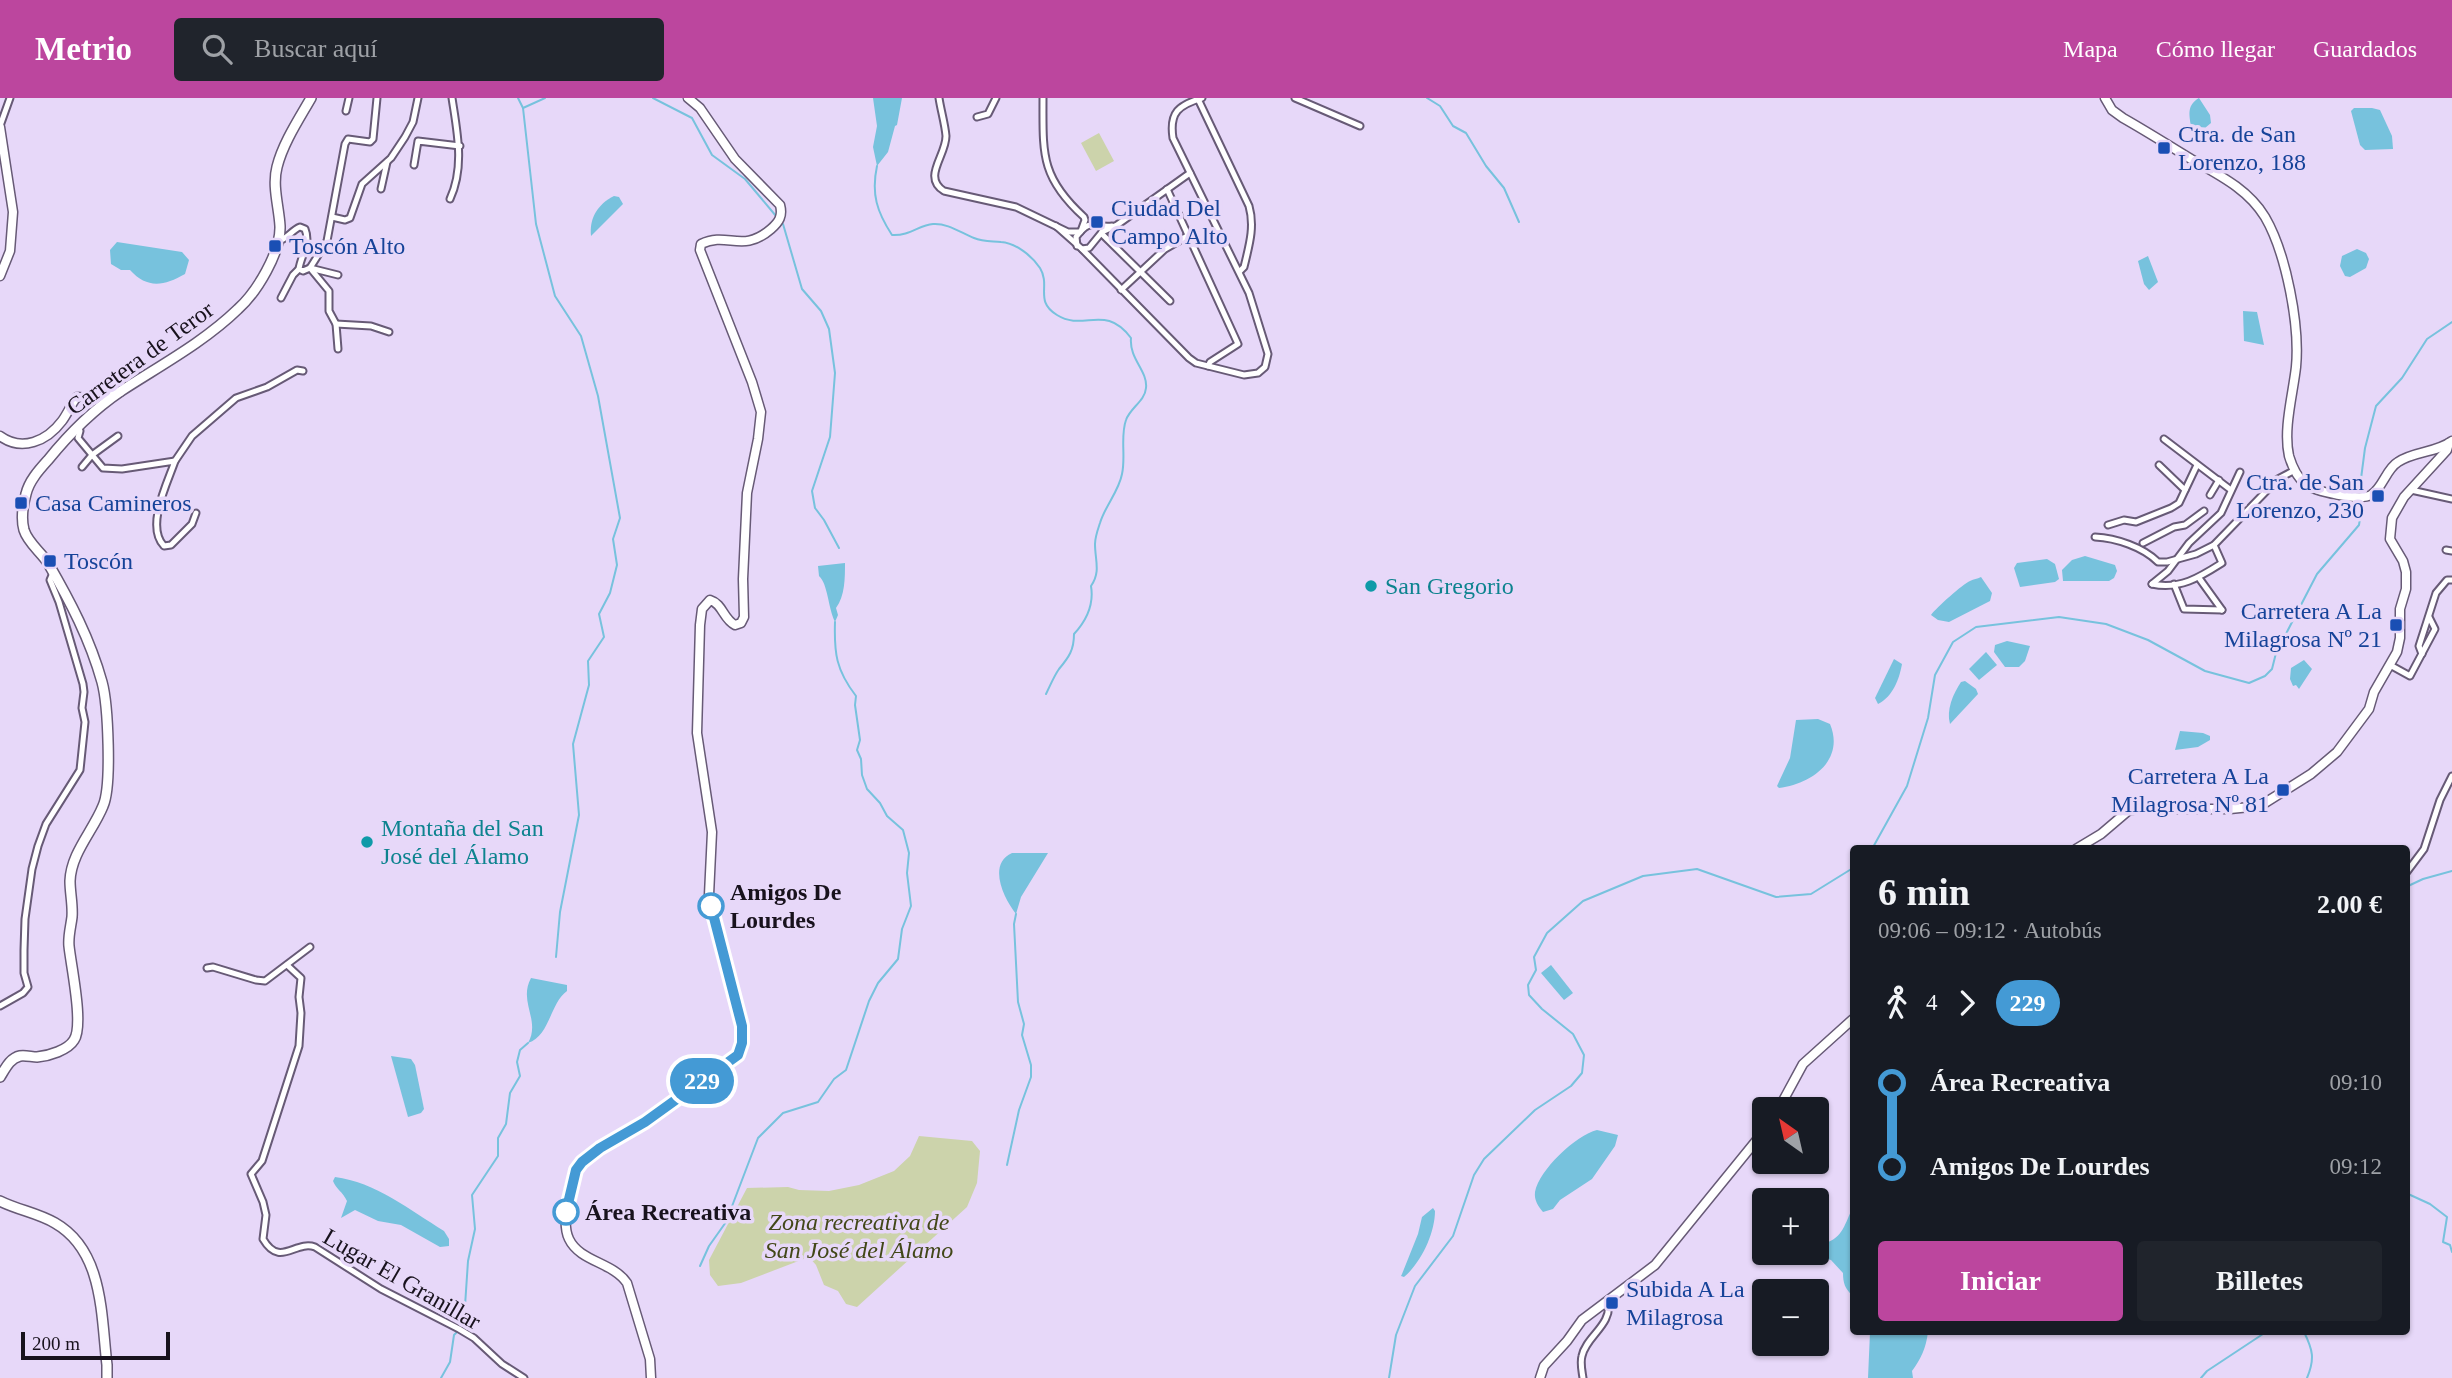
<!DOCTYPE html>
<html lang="es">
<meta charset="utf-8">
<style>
:root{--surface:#171b24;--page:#20242c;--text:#f1f3f6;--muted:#9ea1a6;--accent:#bc469e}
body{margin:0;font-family:Georgia,serif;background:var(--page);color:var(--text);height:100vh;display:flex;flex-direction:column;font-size:26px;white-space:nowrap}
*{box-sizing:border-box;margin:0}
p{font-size:23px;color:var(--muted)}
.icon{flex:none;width:38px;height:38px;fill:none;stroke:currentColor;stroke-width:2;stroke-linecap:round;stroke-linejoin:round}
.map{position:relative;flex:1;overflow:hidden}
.side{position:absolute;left:1850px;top:747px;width:560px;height:490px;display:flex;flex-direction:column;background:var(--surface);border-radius:7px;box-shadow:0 2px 5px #0004}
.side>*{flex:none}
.badge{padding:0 14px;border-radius:23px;font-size:24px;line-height:46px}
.needle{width:46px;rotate:326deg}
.controls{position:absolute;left:1752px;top:999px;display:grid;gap:14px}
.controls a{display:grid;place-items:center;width:77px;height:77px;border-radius:7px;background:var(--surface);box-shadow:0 2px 5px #0004;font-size:35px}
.scale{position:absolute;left:21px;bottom:18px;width:149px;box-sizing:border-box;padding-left:7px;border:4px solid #18121d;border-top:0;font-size:19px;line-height:24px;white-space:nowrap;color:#18121d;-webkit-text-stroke:5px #e7d8f9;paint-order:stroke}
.map>.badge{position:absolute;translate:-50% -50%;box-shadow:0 0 0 4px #fff}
.legs{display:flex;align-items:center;gap:10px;height:77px;padding:0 28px;font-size:23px}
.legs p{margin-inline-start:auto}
.headline{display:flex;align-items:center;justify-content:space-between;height:119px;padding:0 28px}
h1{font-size:38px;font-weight:800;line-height:52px}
.cta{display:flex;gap:14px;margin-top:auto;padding:14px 28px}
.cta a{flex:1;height:80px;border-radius:7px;background:var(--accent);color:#fff;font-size:28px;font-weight:800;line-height:80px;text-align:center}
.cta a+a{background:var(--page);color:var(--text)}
ul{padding:0 28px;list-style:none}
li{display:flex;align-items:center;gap:24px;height:84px;font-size:26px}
li i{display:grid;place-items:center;width:10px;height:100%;margin:0 9px;background:currentColor}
li i::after{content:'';width:18px;height:18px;margin:-9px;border:5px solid;border-radius:50%;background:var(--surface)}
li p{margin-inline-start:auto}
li:first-child i{background:linear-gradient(#0000 50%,currentColor 0)}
li:last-child i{background:linear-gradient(currentColor 50%,#0000 0)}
header{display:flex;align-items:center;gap:42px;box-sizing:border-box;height:98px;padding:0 35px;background:var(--accent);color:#fff}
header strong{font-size:33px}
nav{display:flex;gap:38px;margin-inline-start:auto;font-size:24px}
.search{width:490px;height:63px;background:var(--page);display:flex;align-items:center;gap:18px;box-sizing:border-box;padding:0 24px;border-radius:7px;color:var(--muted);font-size:26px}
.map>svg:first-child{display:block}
</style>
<header>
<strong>Metrio</strong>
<div class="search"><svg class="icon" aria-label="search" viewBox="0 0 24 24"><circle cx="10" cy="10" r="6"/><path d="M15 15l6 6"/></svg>Buscar aquí</div>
<nav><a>Mapa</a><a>Cómo llegar</a><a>Guardados</a></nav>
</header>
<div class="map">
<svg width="2452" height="1280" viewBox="0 0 2452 1280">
<rect width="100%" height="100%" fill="#e7d8f9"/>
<g fill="#ccd3ab">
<path d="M1099 35 1114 63 1096 73 1081 45Z"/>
<path d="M919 1038 972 1043 980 1053 977 1085 967 1109 857 1209 846 1206 838 1193 824 1187 816 1167 809 1159 741 1185 718 1188 710 1177 709 1162 747 1090 788 1089 799 1092 829 1093 859 1087 894 1073 910 1058Z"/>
</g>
<g fill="#77c2dd">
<path d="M873 0H902L897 27 895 28 888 54 877 68 873 49 877 28Z"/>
<path d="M2199 0 2210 17 2211 25 2205 30 2191 28C2189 16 2187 7 2199 0Z"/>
<path d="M2354 10H2372L2380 12 2392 38 2393 51 2365 52 2360 47 2351 13Z"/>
<path d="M614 98 619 99 623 106 591 138C589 120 598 106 614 98Z"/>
<path d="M117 144 182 154 189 162 185 176C164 188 147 191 130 172H121L111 166 110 152Z"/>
<path d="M2357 151 2366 155 2369 161 2366 170 2350 179 2345 178 2340 168 2342 158Z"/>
<path d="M2148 158 2158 184 2149 192 2144 186 2138 163Z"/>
<path d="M2243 213 2257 214 2264 247 2244 243Z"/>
<path d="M2085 458 2115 467 2117 473 2114 480 2109 483H2063L2062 472 2072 462Z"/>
<path d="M2047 461 2055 466 2059 481 2055 484 2020 489 2014 470 2017 465Z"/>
<path d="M845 465C845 480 845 498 836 510L838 517 835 524C828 510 828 486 819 478L818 468Z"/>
<path d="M1981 479 1992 495 1990 503 1949 524 1938 522 1931 517C1937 509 1963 486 1970 483 1974 481 1977 481 1981 479Z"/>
<path d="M2007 543 2030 548 2025 563 2019 569H2005L1994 554 1995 547Z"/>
<path d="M1986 554 1997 567 1979 582 1969 571Z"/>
<path d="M1894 561 1902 566C1899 582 1893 598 1878 606L1875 600Z"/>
<path d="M2304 562 2312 571 2299 591 2296 587 2293 588 2290 581 2291 570Z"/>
<path d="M1965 583 1976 591 1978 596 1950 626C1946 612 1953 596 1961 584Z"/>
<path d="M1818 621 1830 626C1845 662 1812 686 1779 690L1777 688 1790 660 1796 622Z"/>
<path d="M2180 633 2203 635 2210 638V642L2198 649 2175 652Z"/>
<path d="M1012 755H1048L1021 799 1016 816C1004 801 987 766 1012 755Z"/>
<path d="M1551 867 1573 895 1564 902 1541 875Z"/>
<path d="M531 880 567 887V893C550 905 550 938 528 945 541 922 518 904 531 880Z"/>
<path d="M391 958 411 961 415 967 424 1011 421 1015 408 1019Z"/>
<path d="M1597 1032 1618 1037 1615 1048 1592 1081 1560 1102 1553 1111 1543 1114C1538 1108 1534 1102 1535 1094 1539 1072 1576 1037 1597 1032Z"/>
<path d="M335 1079C375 1084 410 1112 444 1133L449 1141V1148L440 1149 401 1127 378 1123 355 1112 341 1120 347 1103C343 1094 336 1091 333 1083Z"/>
<path d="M1853 1109V1198C1845 1191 1843 1185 1843 1175L1831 1162 1823 1160 1826 1153 1825 1145C1843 1140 1845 1125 1853 1109Z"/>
<path d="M1433 1110 1435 1113C1435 1135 1421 1165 1404 1179L1401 1178 1402 1176 1418 1136 1422 1119Z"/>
<path d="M1870 1234H1928C1926 1250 1921 1261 1912 1273L1913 1280H1868Z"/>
</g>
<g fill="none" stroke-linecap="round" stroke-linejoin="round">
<g stroke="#77c2dd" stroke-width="2">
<path d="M518 0 523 10 536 126 555 198 581 238 598 298 620 420 613 441 617 467 610 495 599 516 604 539 588 563 589 587 573 646 579 717 560 814 556 859"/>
<path d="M653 0 692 20 712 57 745 81 776 118"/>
<path d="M1427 0 1440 8 1453 28 1466 35 1486 68 1504 90 1519 124"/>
<path d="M523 10 545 0"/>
<path d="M877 68C871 96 877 114 892 137 910 138 919 127 933 126 948 125 961 135 974 140 983 144 992 143 1001 144 1016 145 1032 158 1040 170 1051 188 1034 203 1057 217 1084 234 1105 205 1131 240 1129 261 1148 273 1146 290 1145 303 1130 310 1126 322 1120 338 1126 359 1122 376 1119 393 1105 408 1100 425 1098 431 1095 439 1095 446 1095 462 1101 474 1091 488 1094 506 1087 522 1074 536 1074 552 1069 559 1059 571 1054 578 1050 588 1046 596"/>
<path d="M783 126 802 191 821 213 829 231 835 275 830 339 812 393 815 410 824 422 839 450"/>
<path d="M2359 396 2365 350 2376 308 2402 280 2427 241 2452 224"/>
<path d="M1872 751 1907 688 1928 620 1935 577 1953 544 1976 529 2059 519 2106 526 2148 542 2205 573 2249 585 2265 578 2272 571 2276 555 2317 476 2359 427 2362 407 2361 402"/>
<path d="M2406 789 2423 781 2452 773"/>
<path d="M1007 1067 1019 1012 1031 979V967L1022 937 1024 926 1018 904 1014 826 1016 816"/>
<path d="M2406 1095 2430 1106 2447 1119 2443 1144 2450 1147 2452 1154"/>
<path d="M700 1168 709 1148 726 1124 758 1040 783 1015 818 1004 834 981 846 972 869 903 878 885 898 861 902 831 911 808 907 775 909 755 903 732 887 718 880 705 867 691 862 677 861 661 857 652 860 642 855 607 856 598C836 572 834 555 835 524"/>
<path d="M460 1228 465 1208 468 1163 475 1131 472 1097 498 1058V1040L506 1026 510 995 520 978 517 964 520 952 528 945"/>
<path d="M2304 1234C2313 1252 2315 1261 2307 1280"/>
<path d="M441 1280 450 1264 454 1237 458 1233"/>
<path d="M1389 1280 1396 1237 1415 1188 1453 1138 1474 1077 1484 1061 1535 1012 1571 988 1582 975 1584 957 1573 936 1542 911 1529 897 1528 887 1536 872 1534 859 1547 835 1583 803 1643 778 1697 771 1776 799 1811 796 1853 770"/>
<path d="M2201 1280 2207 1273 2266 1234"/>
</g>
<defs>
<g id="street">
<path d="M939 0C941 13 945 26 946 38 946 58 922 79 944 93L1016 109 1068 134H1080"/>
<path d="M1043 0C1043 55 1040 79 1084 119L1085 122 1081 133"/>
<path d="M1295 0 1360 28"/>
<path d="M1198 1 1249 108C1255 129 1249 148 1244 169L1240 173"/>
<path d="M346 13 349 0"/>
<path d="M977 19 988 16 996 0"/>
<path d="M0 28 10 0"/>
<path d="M414 67 418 43 460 48"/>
<path d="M381 91 387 64"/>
<path d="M1167 91 1238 246 1210 264 1208 268"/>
<path d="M450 101C465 69 457 33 452 0"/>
<path d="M332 119 345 122 350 120 362 86 391 60 405 39 413 24 418 0"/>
<path d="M1056 128 1082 151 1189 260 1196 265 1244 277 1258 275 1265 269 1268 256 1249 195 1173 40C1169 14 1179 7 1202 0"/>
<path d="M1102 134 1117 127 1190 75"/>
<path d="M1102 136 1170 203"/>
<path d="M279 143C288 140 292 132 300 129L305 131C311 146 301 157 299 171L303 173 310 170 338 177"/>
<path d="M1077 148 1076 139C1091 119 1093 130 1112 128"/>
<path d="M1082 151 1089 150 1102 134"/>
<path d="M310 170 327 143 345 46 348 41 370 44 373 41 377 0"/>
<path d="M310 170 329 193V213L336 226 338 251"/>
<path d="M1121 192 1165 151 1189 137"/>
<path d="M281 200 293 177 299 171"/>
<path d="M336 226 371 228 389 234"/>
<path d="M78 328 80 333 78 340 103 370 122 371 175 363C168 384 145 428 164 448L171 447 192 426 196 415"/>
<path d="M2164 341 2231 392"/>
<path d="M175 363 192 338 236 300 267 289 297 272 303 273"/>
<path d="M2159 367 2185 392"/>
<path d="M82 369 92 357 118 338"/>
<path d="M2411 392 2452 401"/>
<path d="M2210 397 2219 382"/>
<path d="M2108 427 2124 422 2136 424 2171 410 2179 405 2197 367"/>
<path d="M2095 439C2116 440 2143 449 2158 464H2167L2196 456 2214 447 2278 381 2295 372"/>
<path d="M2143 445 2174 429 2185 427 2204 413"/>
<path d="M2446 452 2452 453"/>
<path d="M2199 480 2222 512"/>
<path d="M2152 486 2168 473 2189 445 2221 415 2240 374"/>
<path d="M2152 486C2180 492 2200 479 2222 465L2214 447"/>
<path d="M2174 486 2184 511 2222 512"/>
<path d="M2422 556 2419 548 2436 495 2447 482H2452"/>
<path d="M2390 567 2410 578 2435 531 2429 519"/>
<path d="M2406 775 2424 751 2440 702 2452 678"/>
<path d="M287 867 301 880 299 899 301 915 299 948 262 1063 251 1076 263 1104 266 1117 263 1141C280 1170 295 1142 315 1149L381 1191 459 1231 474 1240 502 1266 524 1280"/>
<path d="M207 870 213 869 256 882 265 883 310 849"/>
<path d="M0 908 23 895 28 889 24 875V852L25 821 32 771 38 748 46 726 80 672 85 624 82 610 84 594 83 586 59 504 50 482 53 475"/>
<path d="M1583 1280C1582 1273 1580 1265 1582 1258 1586 1238 1613 1227 1608 1203"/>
</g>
<g id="secondary">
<path d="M2105 0 2112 12 2123 20C2146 33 2168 47 2191 61 2219 77 2248 91 2265 119 2286 155 2300 227 2296 269 2293 296 2283 331 2289 358 2292 368 2297 379 2305 386 2315 394 2360 403 2371 397 2383 390 2386 371 2398 364 2414 353 2436 355 2452 343"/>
<path d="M0 29 13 114 10 153 0 178"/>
<path d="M0 338C22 354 47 343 62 323 68 315 71 306 77 299L87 300 120 294"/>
<path d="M2076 751 2101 736 2128 713 2137 711H2230L2260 708 2311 676 2337 654 2369 611 2374 594 2397 554 2400 540V511L2406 491V474L2403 463 2390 441 2392 420 2404 399 2447 352 2449 345"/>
<path d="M1778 1012 1803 966 1853 921"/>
<path d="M651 1280 650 1261 627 1185C613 1164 580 1164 569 1141 561 1125 569 1077 581 1065 599 1047 624 1037 644 1024 673 1006 699 985 727 966L738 956 742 945V928L709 797 712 734 697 635 700 527 702 511 710 502C723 506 723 521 735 527L741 525 744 519 743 481 747 395 758 341 761 314 752 284 700 152 701 146C728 133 742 156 771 131 779 124 783 118 780 107L735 61 700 10 688 0"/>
<path d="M1540 1280 1544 1268 1567 1243 1582 1222 1655 1167 1764 1033"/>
</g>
<g id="primary">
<path d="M0 979C5 971 10 960 20 958 25 957 32 959 37 959 49 958 68 952 74 942 84 927 71 868 69 848 68 838 71 828 72 819 73 807 70 795 70 783 71 755 93 733 103 708 112 688 108 606 102 584 90 541 70 503 48 465 41 454 28 445 24 432 21 421 23 407 26 396 29 383 39 372 48 362 69 336 93 312 121 293 161 267 204 244 238 211 257 194 281 154 280 128 279 109 272 88 277 69 283 45 299 21 311 0"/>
<path d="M0 1103C18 1112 38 1115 55 1125 104 1153 101 1218 107 1267V1280"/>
</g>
</defs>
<use href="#street" stroke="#675a76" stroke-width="9"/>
<use href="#secondary" stroke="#675a76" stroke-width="11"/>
<use href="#primary" stroke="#675a76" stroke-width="12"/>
<use href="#street" stroke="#fff" stroke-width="5"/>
<use href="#secondary" stroke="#fff" stroke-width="8"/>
<use href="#primary" stroke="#fff" stroke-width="9"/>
</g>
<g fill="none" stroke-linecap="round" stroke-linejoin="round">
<defs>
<path id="line-1" d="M566 1114 576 1072 582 1064 600 1050 645 1024 738 957 742 945V928L711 808"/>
</defs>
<use href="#line-1" stroke="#fff" stroke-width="16"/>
<use href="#line-1" stroke="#449ad5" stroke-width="10"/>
</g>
<g fill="#1a4fb4" stroke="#e7d8f9" stroke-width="2.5">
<rect x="2157" y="43" width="14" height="14" rx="3.5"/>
<rect x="1090" y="117" width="14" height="14" rx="3.5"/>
<rect x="268" y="141" width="14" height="14" rx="3.5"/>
<rect x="2371" y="391" width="14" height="14" rx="3.5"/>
<rect x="14" y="398" width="14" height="14" rx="3.5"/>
<rect x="43" y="456" width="14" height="14" rx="3.5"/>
<rect x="2389" y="520" width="14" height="14" rx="3.5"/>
<rect x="2276" y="685" width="14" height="14" rx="3.5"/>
<rect x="1605" y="1198" width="14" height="14" rx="3.5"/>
</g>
<g fill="#0f9aa8" stroke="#e7d8f9" stroke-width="2.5">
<circle cx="1371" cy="488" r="7"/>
<circle cx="367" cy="744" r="7"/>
</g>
<g fill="#fff" stroke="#449ad5" stroke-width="3.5">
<circle cx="711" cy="808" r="12"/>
<circle cx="566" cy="1114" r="12"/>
</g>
<g text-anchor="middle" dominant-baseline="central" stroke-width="7" stroke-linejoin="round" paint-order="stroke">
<g font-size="24" fill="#164399" stroke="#e7d8f9" text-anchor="start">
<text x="2178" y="36">Ctra. de San<tspan x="2178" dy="28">Lorenzo, 188</tspan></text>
<text x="1111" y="110">Ciudad Del<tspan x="1111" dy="28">Campo Alto</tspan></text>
<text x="289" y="148">Toscón Alto</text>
<text x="2364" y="384" text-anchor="end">Ctra. de San<tspan x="2364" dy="28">Lorenzo, 230</tspan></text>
<text x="35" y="405">Casa Camineros</text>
<text x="64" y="463">Toscón</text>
<text x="2382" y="513" text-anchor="end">Carretera A La<tspan x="2382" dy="28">Milagrosa Nº 21</tspan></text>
<text x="2269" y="678" text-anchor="end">Carretera A La<tspan x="2269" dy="28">Milagrosa Nº 81</tspan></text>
<text x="1626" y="1191">Subida A La<tspan x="1626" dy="28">Milagrosa</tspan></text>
</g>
<g font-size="24" fill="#18121d" stroke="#e7d8f9">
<text transform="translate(140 260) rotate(-36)">Carretera de Teror</text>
<text transform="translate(402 1181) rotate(30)">Lugar El Granillar</text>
</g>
<g font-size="24" fill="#0d838f" stroke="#e7d8f9" text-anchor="start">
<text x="1385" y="488">San Gregorio</text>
<text x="381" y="730">Montaña del San<tspan x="381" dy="28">José del Álamo</tspan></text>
</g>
<g font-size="24" font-weight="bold" fill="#18121d" stroke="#e7d8f9" text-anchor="start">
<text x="730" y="794">Amigos De<tspan x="730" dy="28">Lourdes</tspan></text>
<text x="585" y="1114">Área Recreativa</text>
</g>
<g font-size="24" font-style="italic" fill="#424718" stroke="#e7d8f9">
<text x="859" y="1124">Zona recreativa de<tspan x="859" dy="28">San José del Álamo</tspan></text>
</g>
</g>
</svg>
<div class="controls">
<a><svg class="needle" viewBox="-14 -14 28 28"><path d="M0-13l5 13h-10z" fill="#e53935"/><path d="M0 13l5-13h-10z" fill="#9ea1a6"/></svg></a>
<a>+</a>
<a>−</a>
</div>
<div class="scale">200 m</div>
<b class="badge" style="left:702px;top:983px;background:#449ad5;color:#fff">229</b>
<section class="side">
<div class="headline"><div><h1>6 min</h1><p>09:06 – 09:12 · Autobús</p></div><b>2.00 €</b></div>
<div class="legs"><svg class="icon" aria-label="walk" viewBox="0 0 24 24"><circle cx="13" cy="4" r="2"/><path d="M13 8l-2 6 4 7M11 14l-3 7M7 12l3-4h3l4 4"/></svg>4<svg class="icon" aria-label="forward" viewBox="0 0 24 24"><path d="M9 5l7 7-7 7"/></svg><b class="badge" style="background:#449ad5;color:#fff">229</b></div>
<ul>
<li><i style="color:#449ad5"></i><b>Área Recreativa</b><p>09:10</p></li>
<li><i style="color:#449ad5"></i><b>Amigos De Lourdes</b><p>09:12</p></li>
</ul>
<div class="cta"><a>Iniciar</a><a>Billetes</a></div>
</section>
</div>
